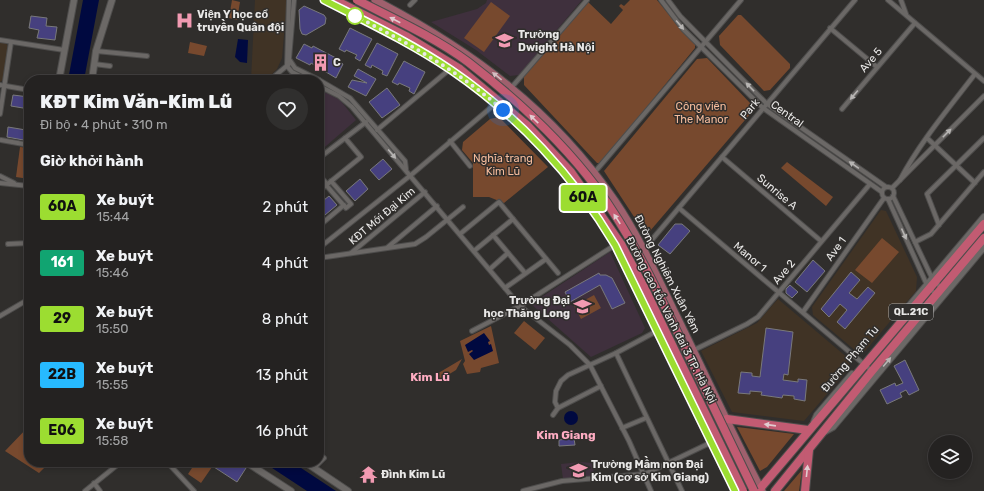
<!DOCTYPE html>
<html lang="vi">
<meta charset="utf-8">
<style>
:root{--surface:#242221;--page:#302f2e;--text:#f1f3f6;--muted:#a3a4a5;--line:#413f3f}
body{margin:0;font-family:Rubik,sans-serif;background:var(--page);color:var(--text);height:100vh;display:flex;flex-direction:column;font-size:15px;white-space:nowrap}
*{box-sizing:border-box;margin:0}
p{font-size:13px;color:var(--muted)}
.icon{flex:none;width:22px;height:22px;fill:none;stroke:currentColor;stroke-width:2;stroke-linecap:round;stroke-linejoin:round}
.map{position:relative;flex:1;overflow:hidden}
.panel{position:absolute;left:24px;top:75px;width:300px;height:392px;display:flex;flex-direction:column;background:var(--surface);border-radius:16px;box-shadow:0 2px 6px #0003,0 0 0 1px var(--line)}
.panel>*{flex:none}
.badge{padding:0 8px;border-radius:3px;font-size:14px;line-height:26px}
.tools{position:absolute;left:928px;top:435px;display:grid;gap:8px}
.tools a{display:grid;place-items:center;width:44px;height:44px;border-radius:50%;background:var(--surface);box-shadow:0 2px 6px #0003,0 0 0 1px var(--line);font-size:20px}
.you{position:absolute;width:20px;height:20px;margin:-10px;border:3px solid #fff;border-radius:50%;background:#1a73e8;box-shadow:0 0 0 6px #1a73e833}
.map>.badge{position:absolute;translate:-50% -50%;box-shadow:0 0 0 2px #fff}
h2{padding:0 16px;font-size:15px;line-height:36px}
.round{display:grid;place-items:center;flex:none;width:42px;height:42px;border-radius:21px;background:var(--page)}
.summary{display:flex;align-items:center;justify-content:space-between;height:68px;padding:0 16px}
h1{font-size:19px;font-weight:800;line-height:30px}
ul{padding:0;list-style:none}
li{display:flex;align-items:center;gap:12px;height:56px;padding:0 16px}
li div{flex:1}
li b{display:block;font-size:15px}
li em{font-style:normal}
li .badge{min-width:44px;font-weight:700;text-align:center}
.map>svg:first-child{display:block}
</style>
<div class="map">
<svg width="984" height="491" viewBox="0 0 984 491">
<rect width="100%" height="100%" fill="#302e2c"/>
<g fill="#403325">
<path d="M255 0H287L282 58 277 69 266 80H251Z"/>
<path d="M0 42 6 43 8 47 3 80 0 82Z"/>
<path d="M881 210 886 211 917 277 916 291 865 351H856L813 315 812 307Z"/>
<path d="M778 299 849 359 850 367 804 421 732 412 701 351 757 323Z"/>
</g>
<g fill="#3f303d">
<path d="M487 0H582L519 75 510 76 476 50 431 22 477 9 486 3Z"/>
<path d="M319 89 340 100 356 120 319 152Z"/>
<path d="M610 252 645 328 642 333 591 357 531 304Z"/>
<path d="M580 462 594 463 593 477 563 479 561 464Z"/>
</g>
<g fill="#77492e">
<path d="M232 0 240 2 237 20 229 18Z"/>
<path d="M630 0H657L682 31 695 43V48L601 163H597L524 85V76L588 2 611 24 623 10 619 6 621 4 624 6Z"/>
<path d="M491 2 510 16 484 52 464 38Z"/>
<path d="M738 15H741L790 64V68L770 90 764 91 720 45 719 36Z"/>
<path d="M190 42 207 46 204 56 188 53Z"/>
<path d="M707 58 751 104V113L650 231 642 229 604 171 697 59Z"/>
<path d="M499 117 548 167 504 203 489 197H473V163L462 150 463 142 490 119Z"/>
<path d="M20 147 29 148V179L16 177Z"/>
<path d="M787 162 833 197 826 206 781 168Z"/>
<path d="M882 238 899 252 872 283 855 270Z"/>
<path d="M594 295 601 308 581 319 574 306Z"/>
<path d="M524 321 545 338 535 350 514 333Z"/>
<path d="M491 326 499 363 481 368 480 372 467 374 463 364 465 361 460 341Z"/>
<path d="M462 359 456 370 438 381 435 375Z"/>
<path d="M29 426V462H50L39 473 5 451Z"/>
<path d="M737 427 794 434 767 467 760 471Z"/>
<path d="M196 462H204L212 467 201 483 188 474Z"/>
<path d="M802 470 799 491H784Z"/>
</g>
<g fill="#000940">
<path d="M83 0H99L84 80H68Z"/>
<path d="M238 39 248 40 247 63 240 62 235 57Z"/>
<path d="M484 333 490 341 488 342 489 345 491 344 493 351 474 360 469 354 473 351 472 350 468 352 465 345Z"/>
<circle cx="571" cy="418" r="7"/>
<path d="M263 462H292L336 491H307Z"/>
</g>
<g fill="#46407f" stroke="#79797b">
<path d="M304 6 324 15 326 18 325 24 306 35 302 34 300 29 299 10Z"/>
<path d="M31 16 47 18 46 26 57 27 55 40 37 38 39 30 29 28Z"/>
<path d="M350 28 372 39 360 61 355 58 357 55 346 50 345 52 339 49Z"/>
<path d="M377 43 398 54 387 76 382 74 383 71 372 65 371 68 365 65Z"/>
<path d="M304 44 312 48 313 46 336 58 335 60 343 64 336 78 311 63 310 65 296 58Z"/>
<path d="M404 61 425 72 414 94 409 91 410 88 399 83 398 85 392 82Z"/>
<path d="M358 69 376 79 366 96 348 87 352 80 367 83 354 76Z"/>
<path d="M387 88 400 105 382 118 369 102Z"/>
<path d="M13 95 29 97V109L11 106Z"/>
<path d="M27 119H29V141L7 137 8 127 26 130Z"/>
<path d="M383 159 392 169 379 180 370 170Z"/>
<path d="M360 179 368 189 355 201 346 191Z"/>
<path d="M329 196 337 205 319 220V204Z"/>
<path d="M675 224H682L690 231 670 254 658 245Z"/>
<path d="M813 260 825 271 807 292 795 282Z"/>
<path d="M851 272 860 280 849 293 857 299 868 287 875 293 845 329 837 322 847 310 840 304 829 317 821 309Z"/>
<path d="M599 273 600 275H606L612 278 625 303 612 309 600 285 570 302 565 292Z"/>
<path d="M790 285 798 292 792 298 786 293V289Z"/>
<path d="M766 328 793 332 788 375 784 374 783 380 798 382V379L807 380 805 401 794 399V396L783 395 782 398 761 395 762 392 750 391V394L738 393 741 372 752 373V376L760 377Z"/>
<path d="M905 360 919 390 909 395 906 390 900 393 902 397 887 404 880 390 895 383 896 386 903 383 894 366Z"/>
<path d="M574 438 575 445 559 446V440Z"/>
<path d="M217 462H236L246 468 237 482 214 467Z"/>
</g>
<g fill="none" stroke-linecap="round" stroke-linejoin="round">
<defs>
<g id="street">
<path d="M289 0 287 66 292 72 308 80"/>
<path d="M294 0 289 59 295 68 319 80"/>
<path d="M661 0 683 29 763 108 882 192"/>
<path d="M668 0 680 16 766 103 886 187"/>
<path d="M888 0 984 81"/>
<path d="M901 0 906 14"/>
<path d="M410 5 415 0"/>
<path d="M830 28 877 67"/>
<path d="M0 40 64 50"/>
<path d="M96 51 147 56"/>
<path d="M94 64 110 66"/>
<path d="M270 80 289 64"/>
<path d="M319 80 350 98 405 161 406 169"/>
<path d="M0 85 29 90"/>
<path d="M319 86 339 96 352 107 520 306 570 345 590 365 629 441 651 491"/>
<path d="M511 88 587 0"/>
<path d="M842 109 915 23"/>
<path d="M0 114 11 42"/>
<path d="M377 130 450 69"/>
<path d="M927 138 975 183"/>
<path d="M1 140 29 145"/>
<path d="M450 141 470 166"/>
<path d="M722 157 821 241"/>
<path d="M319 158 366 122"/>
<path d="M594 173 741 0"/>
<path d="M319 175 327 184"/>
<path d="M0 176 14 183"/>
<path d="M900 180C920 142 949 108 975 74"/>
<path d="M0 183 29 186"/>
<path d="M326 185 346 208 351 204 331 181"/>
<circle cx="888" cy="193" r="6"/>
<path d="M892 188 984 96"/>
<path d="M319 191 361 157 345 138"/>
<path d="M893 196 932 278 942 289"/>
<path d="M888 199 927 285 937 296"/>
<path d="M679 208 872 371"/>
<path d="M939 225 927 194 984 138"/>
<path d="M319 226 344 205"/>
<path d="M460 234 499 202 513 219"/>
<path d="M493 235 525 273"/>
<path d="M915 242 931 234 984 172"/>
<path d="M8 244 29 243"/>
<path d="M388 247 437 206"/>
<path d="M319 248 411 175 495 104"/>
<path d="M644 249 855 0"/>
<path d="M474 251 513 219 558 273"/>
<path d="M351 253 425 192"/>
<path d="M319 258 415 244 426 237 463 207"/>
<path d="M490 269 508 253"/>
<path d="M505 288 546 259"/>
<path d="M803 312 884 198"/>
<path d="M0 316 29 299"/>
<path d="M472 331 520 306 615 245"/>
<path d="M694 350 747 324 758 317 870 184"/>
<path d="M616 353 682 491"/>
<path d="M601 386 558 408 555 402 556 391 561 381 568 375 616 353 657 331"/>
<path d="M553 415 558 408"/>
<path d="M622 428 646 418"/>
<path d="M167 462 194 491"/>
<path d="M314 468 324 458 321 455"/>
<path d="M94 483 100 491"/>
<path d="M85 491 121 462"/>
<path d="M523 491 562 481 645 474 712 442"/>
</g>
<g id="secondary">
<path d="M59 80 74 0"/>
<path d="M92 80 96 51 112 0"/>
<path d="M904 312 984 217"/>
<path d="M814 422 817 415 852 374"/>
<path d="M824 432 833 427 984 247"/>
<path d="M246 462 291 491"/>
<path d="M305 462 348 491"/>
</g>
<g id="primary">
<path d="M324 0C359 18 395 35 428 55 504 102 570 168 615 245L735 491"/>
<path d="M375 0C471 50 553 110 615 201 638 235 656 274 674 311 704 371 731 432 762 491"/>
</g>
<g id="highway">
<path d="M727 419 808 430"/>
<path d="M758 491 984 224"/>
<path d="M775 491 872 371 984 238"/>
<path d="M805 491 809 450"/>
</g>
</defs>
<use href="#street" stroke="#4e4d4c" stroke-width="6"/>
<use href="#secondary" stroke="#4e4d4c" stroke-width="8"/>
<use href="#primary" stroke="#4e4d4c" stroke-width="9"/>
<use href="#highway" stroke="#4e4d4c" stroke-width="10"/>
<use href="#street" stroke="#6b6866" stroke-width="4"/>
<use href="#secondary" stroke="#6b6866" stroke-width="6"/>
<use href="#primary" stroke="#9f606d" stroke-width="7"/>
<use href="#highway" stroke="#c25b72" stroke-width="8"/>
<defs>
<g id="highway-bridge">
<path d="M335 0 406 36 460 69 527 125 571 172 621 244 645 289 743 491"/>
<path d="M357 0C394 19 434 37 468 62 515 98 560 139 596 187 632 236 657 290 683 344 707 393 730 442 754 491"/>
</g>
</defs>
<use href="#highway-bridge" stroke="#4e4d4c" stroke-width="10" stroke-linecap="butt"/>
<use href="#highway-bridge" stroke="#c25b72" stroke-width="8"/>
</g>
<defs><path id="oneway-solid" d="M-6-.8H1V-3.2L6.5 0L1 3.2V.8H-6Z"/></defs>
<g fill="#e1ccd0">
<use href="#oneway-solid" transform="translate(395 20) rotate(-153)"/>
<use href="#oneway-solid" transform="translate(534 119) rotate(-136)"/>
<use href="#oneway-solid" transform="translate(617 219) rotate(-123)"/>
<use href="#oneway-solid" transform="translate(770 425) rotate(-172)"/>
<use href="#oneway-solid" transform="translate(807 471) rotate(-84)"/>
</g>
<g fill="#b7b5b3">
<use href="#oneway-solid" transform="translate(680 25) rotate(50)"/>
<use href="#oneway-solid" transform="translate(750 87) rotate(-134)"/>
<use href="#oneway-solid" transform="translate(854 95) rotate(130)"/>
<use href="#oneway-solid" transform="translate(947 133) rotate(-45)"/>
<use href="#oneway-solid" transform="translate(392 154) rotate(50)"/>
<use href="#oneway-solid" transform="translate(854 165) rotate(-145)"/>
<use href="#oneway-solid" transform="translate(904 234) rotate(66)"/>
<use href="#oneway-solid" transform="translate(887 362) rotate(-50)"/>
</g>
<use fill="#d3bfc2" href="#oneway-solid" transform="translate(497 76) rotate(-141)"/>
<g fill="none" stroke-linecap="round" stroke-linejoin="round">
<defs>
<path id="line" d="M324 0C367 22 411 43 451 70 517 115 574 176 615 245L735 491"/>
</defs>
<use href="#line" stroke="#fff" stroke-width="9"/>
<use href="#line" stroke="#9cdd31" stroke-width="6"/>
<path stroke="#e9e8e7" stroke-width="4" stroke-dasharray="0 7.2" d="M355 16C408 43 458 71 503 110"/>
</g>
<defs>
<symbol id="hospital-bare" viewBox="-9 -9 18 18"><path d="M-5-5h3v3.5h4V-5h3V5h-3V1.5h-4V5h-3Z" fill="#f19ab2" stroke="#302e2c" stroke-width="2.5" paint-order="stroke"/></symbol>
<symbol id="school-bare" viewBox="-9 -9 18 18"><path d="M0-5L7-2L0 1L-7-2ZM-4 1L0 2.5L4 1V4Q0 6-4 4Z" fill="#f19ab2" stroke="#302e2c" stroke-width="2.5" paint-order="stroke"/></symbol>
<symbol id="building-bare" viewBox="-9 -9 18 18"><path d="M-4-6H4V6H1V3H-1V6H-4ZM-2.5-4.3h1.7v1.8h-1.7ZM.8-4.3h1.7v1.8H.8ZM-2.5-1h1.7V.8h-1.7ZM.8-1h1.7V.8H.8Z" fill="#f19ab2" stroke="#302e2c" stroke-width="2.5" paint-order="stroke"/></symbol>
<symbol id="university-bare" viewBox="-9 -9 18 18"><path d="M0-5L7-2L0 1L-7-2ZM-4 1L0 2.5L4 1V4Q0 6-4 4Z" fill="#f19ab2" stroke="#302e2c" stroke-width="2.5" paint-order="stroke"/></symbol>
<symbol id="temple-bare" viewBox="-9 -9 18 18"><path d="M0-6L5-2H3V0L6.5 2.5H4V6H1.5V3h-3V6H-4V2.5H-6.5L-3 0V-2H-5Z" fill="#f19ab2" stroke="#302e2c" stroke-width="2.5" paint-order="stroke"/></symbol>
</defs>
<g fill-rule="evenodd">
<use href="#hospital-bare" x="172" y="8" width="25" height="25"/>
<use href="#school-bare" x="492" y="28" width="25" height="25"/>
<use href="#building-bare" x="308" y="50" width="25" height="25"/>
<use href="#university-bare" x="570" y="294" width="25" height="25"/>
<use href="#school-bare" x="566" y="458" width="25" height="25"/>
<use href="#temple-bare" x="356" y="462" width="25" height="25"/>
</g>
<circle fill="#fff" stroke="#9cdd31" stroke-width="2" cx="355" cy="16" r="8"/>
<g text-anchor="middle" dominant-baseline="central" stroke-width="3" stroke-linejoin="round" paint-order="stroke">
<rect fill="#302e2c" stroke="#b2b0af" stroke-width="1" x="889" y="304" width="44" height="16" rx="3"/>
<g font-size="10" font-weight="bold" fill="#e9e8e7">
<text x="911" y="312">QL.21C</text>
</g>
<g font-size="11" font-weight="bold" fill="#e9e8e7" stroke="#302e2c" text-anchor="start">
<text x="197" y="14">Viện Y học cổ<tspan x="197" dy="13">truyền Quân đội</tspan></text>
<text x="518" y="34">Trường<tspan x="518" dy="13">Dwight Hà Nội</tspan></text>
<text x="333" y="62">C</text>
<text x="570" y="300" text-anchor="end">Trường Đại<tspan x="570" dy="13">học Thăng Long</tspan></text>
<text x="591" y="464">Trường Mầm non Đại<tspan x="591" dy="13">Kim (cơ sở Kim Giang)</tspan></text>
<text x="381" y="474">Đình Kim Lũ</text>
</g>
<g font-size="11" fill="#e9e8e7" stroke="#302e2c">
<text transform="translate(871 60) rotate(-50)">Ave 5</text>
<text transform="translate(750 109) rotate(-50)">Park</text>
<text transform="translate(787 114) rotate(36)">Central</text>
<text transform="translate(777 192) rotate(40)">Sunrise A</text>
<text transform="translate(382 216) rotate(-40)">KĐT Mới Đại Kim</text>
<text transform="translate(836 249) rotate(-54)">Ave 1</text>
<text transform="translate(750 257) rotate(40)">Manor 1</text>
<text transform="translate(784 272) rotate(-50)">Ave 2</text>
<text transform="translate(667 274) rotate(63)">Đường Nghiêm Xuân Yêm</text>
<text transform="translate(671 320) rotate(63)">Đường cao tốc Vành đai 3 TP. Hà Nội</text>
<text transform="translate(850 359) rotate(-50)">Đường Phạm Tu</text>
</g>
<g font-size="11" fill="#f6bc9c" stroke="#302e2c">
<text x="701" y="106">Công viên<tspan x="701" dy="13">The Manor</tspan></text>
<text x="503" y="158">Nghĩa trang<tspan x="503" dy="13">Kim Lũ</tspan></text>
</g>
<g font-size="12" font-weight="bold" fill="#ffadc3" stroke="#302e2c">
<text x="430" y="377">Kim Lũ</text>
<text x="566" y="435">Kim Giang</text>
</g>
</g>
</svg>
<div class="tools">
<a><svg class="icon" aria-label="layers" viewBox="0 0 24 24"><path d="M12 4l9 5-9 5-9-5zM3 14l9 5 9-5"/></svg></a>
</div>
<div class="you" style="left:503px;top:110px"></div>
<b class="badge" style="left:583px;top:198px;background:#9cdd31;color:#111">60A</b>
<section class="panel">
<div class="summary"><div><h1>KĐT Kim Văn-Kim Lũ</h1><p>Đi bộ · 4 phút · 310 m</p></div><a class="round"><svg class="icon" aria-label="heart" viewBox="0 0 24 24"><path d="M12 20l-8-8c-3-5 5-10 8-4 3-6 11-1 8 4z"/></svg></a></div>
<h2>Giờ khởi hành</h2>
<ul>
<li><span class="badge" style="background:#9cdd31;color:#111">60A</span><div><b>Xe buýt</b><p>15:44</p></div><em>2 phút</em></li>
<li><span class="badge" style="background:#11a471;color:#fff">161</span><div><b>Xe buýt</b><p>15:46</p></div><em>4 phút</em></li>
<li><span class="badge" style="background:#9cdd31;color:#111">29</span><div><b>Xe buýt</b><p>15:50</p></div><em>8 phút</em></li>
<li><span class="badge" style="background:#27baff;color:#111">22B</span><div><b>Xe buýt</b><p>15:55</p></div><em>13 phút</em></li>
<li><span class="badge" style="background:#9cdd31;color:#111">E06</span><div><b>Xe buýt</b><p>15:58</p></div><em>16 phút</em></li>
</ul>
</section>
</div>
